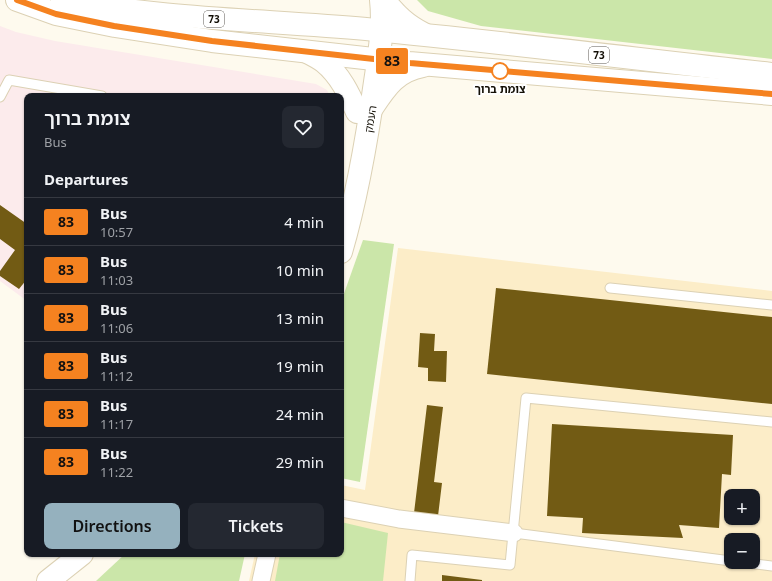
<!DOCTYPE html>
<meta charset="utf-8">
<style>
:root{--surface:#171b24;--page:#242831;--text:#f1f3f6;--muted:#9ea1a6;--line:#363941;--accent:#95b1be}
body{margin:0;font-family:"Noto Sans","Noto Sans Hebrew",sans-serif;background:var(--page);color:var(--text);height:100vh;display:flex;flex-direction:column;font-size:15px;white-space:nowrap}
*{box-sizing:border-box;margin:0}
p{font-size:13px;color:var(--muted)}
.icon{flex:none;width:22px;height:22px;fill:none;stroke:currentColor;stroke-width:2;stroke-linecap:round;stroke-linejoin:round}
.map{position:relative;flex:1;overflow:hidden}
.panel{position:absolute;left:24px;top:93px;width:320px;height:464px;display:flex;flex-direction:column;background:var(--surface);border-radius:8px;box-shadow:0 1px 3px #0004}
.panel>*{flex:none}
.badge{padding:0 8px;border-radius:3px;font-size:14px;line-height:26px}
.fabs{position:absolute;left:724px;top:489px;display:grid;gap:8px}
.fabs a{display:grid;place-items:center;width:36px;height:36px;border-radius:8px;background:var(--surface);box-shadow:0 1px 3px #0004;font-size:20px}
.map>.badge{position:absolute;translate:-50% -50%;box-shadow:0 0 0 2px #fff}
h2{padding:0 20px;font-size:15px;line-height:36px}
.round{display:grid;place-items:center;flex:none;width:42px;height:42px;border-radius:8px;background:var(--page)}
.summary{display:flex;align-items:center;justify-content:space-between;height:68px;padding:0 20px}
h1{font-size:19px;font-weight:600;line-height:30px}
.button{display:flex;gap:8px;margin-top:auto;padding:8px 20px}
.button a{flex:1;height:46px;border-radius:8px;background:var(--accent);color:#111;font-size:16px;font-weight:600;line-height:46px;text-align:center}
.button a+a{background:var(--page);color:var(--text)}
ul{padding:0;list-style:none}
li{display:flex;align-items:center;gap:12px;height:48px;padding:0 20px;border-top:1px solid var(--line)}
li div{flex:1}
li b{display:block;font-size:15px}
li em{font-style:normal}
li .badge{min-width:44px;font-weight:700;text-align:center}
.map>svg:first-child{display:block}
</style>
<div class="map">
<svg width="772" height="581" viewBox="0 0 772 581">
<rect width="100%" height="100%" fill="#fefaee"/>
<path fill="#fcebec" d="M0 26 16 32 55 41 316 84 327 90 330 96H27V301L0 281Z"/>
<path fill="#fcedc8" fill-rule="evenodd" d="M398 248 772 291V581H249L255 554H341V485L365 490ZM731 496H753V518H731ZM731 540H753V562H731Z"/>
<g fill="#cbe6a9">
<path d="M417 0H772V59L481 26 428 11Z"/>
<path d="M363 240 394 244 360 482 341 478V302Z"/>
<path d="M341 522 388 533 383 581H275L280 554H341Z"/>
<path d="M125 554H245L239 581H96Z"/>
</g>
<g fill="#725b14">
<path d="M0 205 27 224V279L19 289 0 276V271L15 250 0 239Z"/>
<path d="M496 288 772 317V404L487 374Z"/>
<path d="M420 333 435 334 434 351H447L446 382 428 381V368L418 367Z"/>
<path d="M427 405 443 407 434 482 442 483 438 516 414 513Z"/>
<path d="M552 424 733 435 731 475 722 474 719 528 679 525 683 538 582 533 583 518 547 516Z"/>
<path d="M442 575 482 580V581H442Z"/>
</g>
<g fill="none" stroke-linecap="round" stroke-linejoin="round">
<defs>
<g id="lane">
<path d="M0 97 9 80 102 96"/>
<path d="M610 288 772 305"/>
<path d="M514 533 731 561"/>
<path d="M739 562 772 566"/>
<path d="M410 581 412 555 510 565 526 398 772 422"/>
</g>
<g id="street">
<path d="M341 508 399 519 514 533"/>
<path d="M261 581 267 554"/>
</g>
<g id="secondary">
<path d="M341 252C357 197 367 139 375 82 379 55 384 27 381 0"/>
<path d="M48 581 82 554"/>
</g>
<g id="highway">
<path d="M17 0 56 14 115 26 212 41 409 63 772 94"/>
<path d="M62 0C162 19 264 20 366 29 501 42 637 59 772 74"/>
<path d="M384 0C396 15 406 25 424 34"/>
<path d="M307 52C313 55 319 58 324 62 340 75 349 94 357 112"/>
<path d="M372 108C386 87 396 71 423 66"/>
</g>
</defs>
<use href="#lane" stroke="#dcd1b4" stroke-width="11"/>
<use href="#street" stroke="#dcd1b4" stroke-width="19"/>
<use href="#secondary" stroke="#dcd1b4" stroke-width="24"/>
<use href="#highway" stroke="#dcd1b4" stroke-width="24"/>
<use href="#lane" stroke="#fff" stroke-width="9"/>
<use href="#street" stroke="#fff" stroke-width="17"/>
<use href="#secondary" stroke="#fff" stroke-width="22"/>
<use href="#highway" stroke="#fff" stroke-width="22"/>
</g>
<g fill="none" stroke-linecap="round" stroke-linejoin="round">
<defs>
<path id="line" d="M17 0 56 14 114 26 212 41 410 63 772 94"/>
</defs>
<use href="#line" stroke="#fff" stroke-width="9"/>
<use href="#line" stroke="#f58220" stroke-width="6"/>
</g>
<circle fill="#fff" stroke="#f58220" stroke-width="2" cx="500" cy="71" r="8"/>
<g text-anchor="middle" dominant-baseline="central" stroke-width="4" stroke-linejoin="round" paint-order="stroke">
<g fill="#fff" stroke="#5a5751" stroke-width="1">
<rect x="204" y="11" width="20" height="16" rx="3"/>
<rect x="589" y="47" width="20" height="16" rx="3"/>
</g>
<g font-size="10" font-weight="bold" fill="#130f06">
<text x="214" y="19">73</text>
<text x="599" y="55">73</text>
</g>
<g font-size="11" font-weight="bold" fill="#130f06" stroke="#fff">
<text x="500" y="88">צומת ברוך</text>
</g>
<g font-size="11" fill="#130f06" stroke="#fff">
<text transform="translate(370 119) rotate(-81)">העמק</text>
</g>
</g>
</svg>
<div class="fabs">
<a>+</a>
<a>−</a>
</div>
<b class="badge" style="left:392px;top:61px;background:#f58220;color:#111">83</b>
<section class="panel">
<div class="summary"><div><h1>צומת ברוך</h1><p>Bus</p></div><a class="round"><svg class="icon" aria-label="heart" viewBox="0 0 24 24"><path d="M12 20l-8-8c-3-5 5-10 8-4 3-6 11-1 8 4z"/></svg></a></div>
<h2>Departures</h2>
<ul>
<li><span class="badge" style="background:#f58220;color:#111">83</span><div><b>Bus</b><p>10:57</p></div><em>4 min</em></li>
<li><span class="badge" style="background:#f58220;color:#111">83</span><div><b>Bus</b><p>11:03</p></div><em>10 min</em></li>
<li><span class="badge" style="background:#f58220;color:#111">83</span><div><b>Bus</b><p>11:06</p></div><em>13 min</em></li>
<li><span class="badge" style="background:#f58220;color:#111">83</span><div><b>Bus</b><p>11:12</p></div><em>19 min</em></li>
<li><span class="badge" style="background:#f58220;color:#111">83</span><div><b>Bus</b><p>11:17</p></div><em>24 min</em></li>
<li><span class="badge" style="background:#f58220;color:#111">83</span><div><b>Bus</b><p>11:22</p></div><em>29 min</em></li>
</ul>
<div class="button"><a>Directions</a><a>Tickets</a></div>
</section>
</div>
